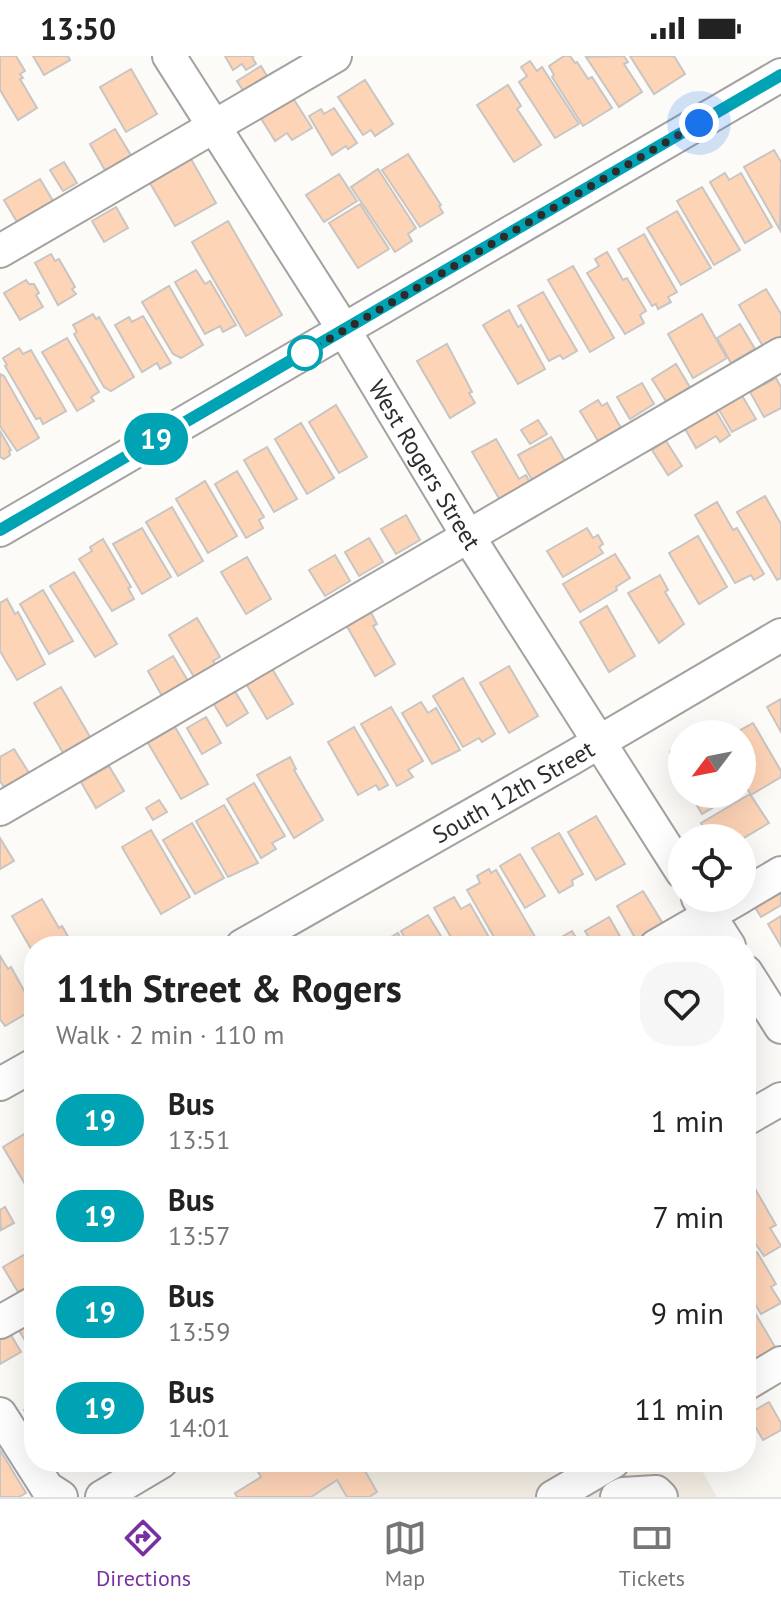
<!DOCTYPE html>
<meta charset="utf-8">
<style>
:root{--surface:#fff;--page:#f6f6f6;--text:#222;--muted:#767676;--line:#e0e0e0;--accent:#782fa2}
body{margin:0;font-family:"PT Sans",sans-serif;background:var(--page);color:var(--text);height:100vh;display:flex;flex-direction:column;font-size:30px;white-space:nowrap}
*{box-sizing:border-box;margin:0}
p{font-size:26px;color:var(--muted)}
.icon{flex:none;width:44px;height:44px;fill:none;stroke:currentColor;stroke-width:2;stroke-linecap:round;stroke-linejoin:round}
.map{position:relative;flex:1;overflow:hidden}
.sheet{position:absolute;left:24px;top:880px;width:732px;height:536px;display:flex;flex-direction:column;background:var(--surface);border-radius:32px;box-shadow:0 8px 32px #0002}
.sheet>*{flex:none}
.badge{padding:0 16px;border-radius:26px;font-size:28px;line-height:52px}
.needle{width:52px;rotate:238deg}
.tools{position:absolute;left:668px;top:664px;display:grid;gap:16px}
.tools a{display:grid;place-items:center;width:88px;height:88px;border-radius:50%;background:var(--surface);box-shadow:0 8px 32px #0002;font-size:40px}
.you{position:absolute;width:40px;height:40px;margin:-20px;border:6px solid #fff;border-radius:50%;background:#1a73e8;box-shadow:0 0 0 12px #1a73e833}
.map>.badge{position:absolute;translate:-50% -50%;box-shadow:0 0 0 4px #fff}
.round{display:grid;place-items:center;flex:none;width:84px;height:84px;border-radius:32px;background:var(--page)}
.head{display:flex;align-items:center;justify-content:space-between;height:136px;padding:0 32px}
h1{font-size:38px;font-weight:700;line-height:60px}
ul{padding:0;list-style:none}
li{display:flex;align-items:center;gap:24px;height:96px;padding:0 32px}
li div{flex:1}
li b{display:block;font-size:30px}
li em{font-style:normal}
li .badge{min-width:88px;font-weight:700;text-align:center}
.status{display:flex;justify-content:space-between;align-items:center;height:56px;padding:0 40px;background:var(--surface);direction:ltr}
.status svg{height:22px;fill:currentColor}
.menu{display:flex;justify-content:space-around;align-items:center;height:112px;border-top:2px solid var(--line);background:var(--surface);font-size:22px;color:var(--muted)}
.menu a{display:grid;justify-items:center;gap:4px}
.menu .selected{color:var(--accent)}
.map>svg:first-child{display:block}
</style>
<div class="status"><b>13:50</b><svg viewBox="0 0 49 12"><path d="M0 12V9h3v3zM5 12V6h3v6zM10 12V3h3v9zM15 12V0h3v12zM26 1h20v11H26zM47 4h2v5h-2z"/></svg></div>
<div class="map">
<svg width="781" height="1441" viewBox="0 0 781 1441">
<rect width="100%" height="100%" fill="#fdfbf8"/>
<path fill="#f4eee4" d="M252 1406H583L599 1434 649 1406H697L717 1441H273Z"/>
<g fill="#fed4b7" stroke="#c8c5c3" stroke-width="2">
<path d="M0 0H16L25 15 20 18 23 22 20 23 37 52 18 64 0 34Z"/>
<path d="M33 0H68L70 4 44 19Z"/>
<path d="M225 0H254L252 1 256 8 246 14 242 8 233 14Z"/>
<path d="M564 0H570L575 7 577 6 588 23 592 21 612 52 583 70 552 21 554 19 549 10Z"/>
<path d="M624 0 628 6 624 8 642 36 619 51 586 1Z"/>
<path d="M630 0H674L685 18 654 38Z"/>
<path d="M530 5 537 15 542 11 579 68 555 82 519 26 527 20 521 11Z"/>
<path d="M261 10 271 27 247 41 237 25Z"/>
<path d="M131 13 157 58 126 76 100 31Z"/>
<path d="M365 24 393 68 375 80 371 74 363 79 338 41Z"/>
<path d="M508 29 521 50 517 53 541 89 514 106 477 49Z"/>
<path d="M291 39 312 72 292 84 287 77 275 85 259 59Z"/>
<path d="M334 52 357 87 348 93 346 90 332 99 309 60 321 53 324 58Z"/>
<path d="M115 73 132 101 106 116 90 88Z"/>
<path d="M774 94 781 106 780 174 744 111Z"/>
<path d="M408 98 441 149 439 150 443 157 420 171 382 114Z"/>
<path d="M191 103 216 147 175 170 150 127Z"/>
<path d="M64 106 77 127 63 135 50 114Z"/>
<path d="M378 113 416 172 408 178 412 185 395 196 351 131Z"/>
<path d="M725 117 729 124 741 117 772 171 745 187 710 126Z"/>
<path d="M339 118 357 145 324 166 306 139Z"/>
<path d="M40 123 56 150 20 171 4 144Z"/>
<path d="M702 131 740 194 714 209 677 145Z"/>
<path d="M360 148 389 193 358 212 329 167Z"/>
<path d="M116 151 128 172 104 186 92 165Z"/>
<path d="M677 155 711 212 681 229 647 172Z"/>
<path d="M228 165 282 259 246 280 192 186Z"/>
<path d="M644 178 677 236 668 241 671 246 658 253 656 248 652 250 618 193Z"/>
<path d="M607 196 623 224 627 222 646 255 640 259 644 267 625 278 587 217 599 210 595 203Z"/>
<path d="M51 198 55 205 59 203 75 231 72 233 76 238 58 249 35 207Z"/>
<path d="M573 210 614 282 590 296 548 224Z"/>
<path d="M196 214 205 228 210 225 236 269 223 276 220 270 205 278 175 226Z"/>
<path d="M26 224 29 228H34L39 237 36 239 43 251 20 264 4 237Z"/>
<path d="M169 230 203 289 181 302 173 298 142 246Z"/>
<path d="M766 233 781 258V282L764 292 739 249Z"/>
<path d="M543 236 577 295 563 303 560 299 549 305 518 250Z"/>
<path d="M509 254 518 271 521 269 545 313 518 328 483 269Z"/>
<path d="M93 258 96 263 99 261 134 321 111 335 104 331 74 278 77 276 73 269Z"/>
<path d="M702 258 727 302 693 322 668 278Z"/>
<path d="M143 260 171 307 160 313 157 307 142 316 115 269 129 261 132 266Z"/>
<path d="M740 268 755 293 731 307 717 282Z"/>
<path d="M67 282 99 336 91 341 94 345 77 355 42 296Z"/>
<path d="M447 288 472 336 469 337 475 347 450 362 417 305Z"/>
<path d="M19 292 23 298 31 294 66 355 43 368 40 362 36 363 5 310 7 309 3 302Z"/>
<path d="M676 308 691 333 667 347 652 323Z"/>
<path d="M0 318 4 320 39 382 17 395 0 370Z"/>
<path d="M776 322 781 331V352L764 361 750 336Z"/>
<path d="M642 327 654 348 630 363 617 341Z"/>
<path d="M741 338 756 363 732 376 718 352Z"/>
<path d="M598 344 602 350 607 347 621 372 598 385 580 355Z"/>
<path d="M336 349 367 401 339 417 309 366Z"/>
<path d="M714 352 730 379 720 386 716 380 696 392 684 371Z"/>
<path d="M538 364 547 378 530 388 521 374Z"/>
<path d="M301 367 334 422 307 438 275 383Z"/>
<path d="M0 375 11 394 9 395 10 399 4 403 0 401Z"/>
<path d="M551 381 565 405 532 424 518 399Z"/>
<path d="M496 383 519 423 526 419 531 429 501 446 472 396Z"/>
<path d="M666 385 682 410 668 419 652 394Z"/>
<path d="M267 391 297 443 274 456 244 404Z"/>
<path d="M237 415 264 461 259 464 263 472 246 482 215 428Z"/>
<path d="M205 425 237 480 208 497 176 443Z"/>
<path d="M765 440 781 468V522L777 524 737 456Z"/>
<path d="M717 446 733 474 737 472 764 518 754 524 751 519 735 527 695 459Z"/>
<path d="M172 451 203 505 178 520 146 466Z"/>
<path d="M406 459 420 484 396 498 381 473Z"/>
<path d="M142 472 171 521 142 538 113 488Z"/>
<path d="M587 472 593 482 598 479 603 488 599 491 603 497 563 521 547 495Z"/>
<path d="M698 480 727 531 699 548 669 497Z"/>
<path d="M369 482 383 506 359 520 345 496Z"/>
<path d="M103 483 131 531 128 532 134 543 112 555 79 503 92 495 90 491Z"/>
<path d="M615 498 630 522 616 531 617 534 580 556 563 528Z"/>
<path d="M335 499 350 525 325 540 309 514Z"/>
<path d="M247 501 271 543 246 558 221 516Z"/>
<path d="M74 516 117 588 95 601 50 530Z"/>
<path d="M660 519 668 534 665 536 684 568 659 587 628 537Z"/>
<path d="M43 534 73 585 49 598 20 548Z"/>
<path d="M7 543 15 558 18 556 45 608 17 624 0 595V547Z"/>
<path d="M607 550 635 600 609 616 580 566Z"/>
<path d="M368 551 377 568 373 570 395 608 375 620 344 565Z"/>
<path d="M197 562 220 601 213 605 216 609 194 621 169 579Z"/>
<path d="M173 600 188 625 162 640 148 615Z"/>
<path d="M509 610 538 660 509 677 480 627Z"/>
<path d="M271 611 293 648 267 663 245 626Z"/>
<path d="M463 622 495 678 482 686 479 682 463 691 433 640Z"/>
<path d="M61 631 93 686 66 702 34 647Z"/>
<path d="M233 632 248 657 227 670 212 645Z"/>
<path d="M781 643V676L767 651Z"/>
<path d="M421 646 428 657 436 652 460 694 432 708 402 657Z"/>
<path d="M391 651 423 705 408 714 413 721 397 730 361 668Z"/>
<path d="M206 661 221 687 202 698 187 672Z"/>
<path d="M753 667 781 715V721L751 739 742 724V678H733Z"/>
<path d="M175 671 208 728 181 743 148 687Z"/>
<path d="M354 671 388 729 379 734 376 729 358 739 328 686Z"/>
<path d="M682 689V721L680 723 674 712 677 708 670 696Z"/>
<path d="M14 693 29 717 4 731 0 725V701Z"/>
<path d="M290 701 296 713 294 714 323 764 294 782 257 719Z"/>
<path d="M109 710 124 735 96 752 81 726Z"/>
<path d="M254 727 285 780 272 787 276 793 261 802 227 743Z"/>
<path d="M690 738H732L733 740 702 758Z"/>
<path d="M750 738 769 767 742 783 710 782 701 767Z"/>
<path d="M159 744 167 756 153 764 146 752Z"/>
<path d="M224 749 258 807 228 821 196 765Z"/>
<path d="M596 760 625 808 596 824 568 776Z"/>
<path d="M192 767 224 822 195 838 163 784Z"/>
<path d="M151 774 190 841 161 858 122 791Z"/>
<path d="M559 777 583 818 572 824 573 829 559 837 532 792Z"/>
<path d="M0 782 14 805 0 813Z"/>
<path d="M520 798 545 840 525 852 500 810Z"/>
<path d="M489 813 491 817 496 814 538 886 532 890H499L467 834 480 827 477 820Z"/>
<path d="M781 820V849L761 861 748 840Z"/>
<path d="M643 835 665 871 638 887 617 850Z"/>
<path d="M454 841 461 853 470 848 494 890H456L434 852Z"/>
<path d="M42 843 59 872 62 870 70 884 67 885 70 890H34V898L12 860Z"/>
<path d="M428 859 447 890H409L401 875Z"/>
<path d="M781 860V890L768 868Z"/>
<path d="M609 861 625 889 594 890 585 875Z"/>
<path d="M572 875 581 890H546Z"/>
<path d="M398 877 405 890H376Z"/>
<path d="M0 900 8 913 11 911 34 953 5 970 0 963Z"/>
<path d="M26 1077 34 1092V1129L28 1133 3 1091Z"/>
<path d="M750 1124 776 1169 770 1172 781 1190 764 1200 746 1174V1127Z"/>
<path d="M5 1151 14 1167 1 1174 0 1154Z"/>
<path d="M34 1193V1227L18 1236 3 1211Z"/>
<path d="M757 1196 776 1228 771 1231 781 1247 761 1258 746 1234V1202Z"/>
<path d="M748 1245 775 1291 749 1307 746 1301V1247Z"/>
<path d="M34 1263V1292L31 1294 18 1273Z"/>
<path d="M8 1274 21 1296 0 1308V1279Z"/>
<path d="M769 1346 781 1367V1374L763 1384 748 1358Z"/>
<path d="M34 1349V1371L24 1354Z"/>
<path d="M0 1394 26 1437 19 1441H0Z"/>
<path d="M255 1406H360L377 1436 369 1441H347L337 1424 311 1441H237L235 1437 261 1421 253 1407Z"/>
</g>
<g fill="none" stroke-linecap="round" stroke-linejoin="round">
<defs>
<g id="minor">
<path id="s1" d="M169 0 344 274 468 480 682 816"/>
<path d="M0 195 335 0"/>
<path d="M0 474 781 19"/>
<path d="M0 753 781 298"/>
<path d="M742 840 781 817"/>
<path d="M698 842 729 890"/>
<path id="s2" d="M242 890 572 702 781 579"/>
<path d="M656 890 739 842"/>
<path d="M746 916 781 971"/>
<path d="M0 1028 34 1009"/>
<path d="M746 1063 781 1043"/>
<path d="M0 1266 34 1247"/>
<path d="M746 1328 781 1307"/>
<path d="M0 1358 47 1432 61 1441"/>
<path d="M102 1441 161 1406"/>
<path d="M553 1441 613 1406"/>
<path d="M617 1441 623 1438 656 1436 661 1441"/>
</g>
</defs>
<use href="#minor" stroke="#a4a2a0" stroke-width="36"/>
<use href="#minor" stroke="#fff" stroke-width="32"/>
</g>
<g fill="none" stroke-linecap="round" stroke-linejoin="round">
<defs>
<path id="line" d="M0 474 781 19"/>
</defs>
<use href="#line" stroke="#fff" stroke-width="18"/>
<use href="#line" stroke="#00a3b4" stroke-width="12"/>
<path stroke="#2d2c2b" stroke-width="8" stroke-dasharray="0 14.4" d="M305 297 699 67"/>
</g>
<circle fill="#fff" stroke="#00a3b4" stroke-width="4" cx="305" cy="297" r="16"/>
<g text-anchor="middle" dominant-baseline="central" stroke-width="8" stroke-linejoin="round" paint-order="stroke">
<g font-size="24" fill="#2d2c2b" stroke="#fff">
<text stroke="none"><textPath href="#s1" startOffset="482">West Rogers Street</textPath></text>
<text stroke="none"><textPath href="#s2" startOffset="312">South 12th Street</textPath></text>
</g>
</g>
</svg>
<div class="tools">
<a><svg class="needle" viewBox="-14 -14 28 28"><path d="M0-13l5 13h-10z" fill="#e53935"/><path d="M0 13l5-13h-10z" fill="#767676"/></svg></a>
<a><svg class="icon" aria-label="locate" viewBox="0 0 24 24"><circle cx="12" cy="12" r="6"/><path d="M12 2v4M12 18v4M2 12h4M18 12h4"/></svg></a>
</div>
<div class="you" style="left:699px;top:67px"></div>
<b class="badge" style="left:156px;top:383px;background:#00a3b4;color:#fff">19</b>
<section class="sheet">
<div class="head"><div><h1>11th Street &amp; Rogers</h1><p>Walk · 2 min · 110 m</p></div><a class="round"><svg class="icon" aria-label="heart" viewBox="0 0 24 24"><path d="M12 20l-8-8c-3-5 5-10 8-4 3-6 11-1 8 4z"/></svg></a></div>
<ul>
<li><span class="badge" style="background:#00a3b4;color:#fff">19</span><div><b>Bus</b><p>13:51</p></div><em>1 min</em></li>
<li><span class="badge" style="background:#00a3b4;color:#fff">19</span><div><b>Bus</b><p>13:57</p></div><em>7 min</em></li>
<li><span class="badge" style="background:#00a3b4;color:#fff">19</span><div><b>Bus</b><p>13:59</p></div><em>9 min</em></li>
<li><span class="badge" style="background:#00a3b4;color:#fff">19</span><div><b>Bus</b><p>14:01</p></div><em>11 min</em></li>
</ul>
</section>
</div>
<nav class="menu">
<a class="selected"><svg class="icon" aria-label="directions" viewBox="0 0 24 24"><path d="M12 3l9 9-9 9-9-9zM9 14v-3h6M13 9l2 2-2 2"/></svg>Directions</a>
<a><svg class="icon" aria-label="map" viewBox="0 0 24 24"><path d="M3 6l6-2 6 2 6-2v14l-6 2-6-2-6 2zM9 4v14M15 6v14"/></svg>Map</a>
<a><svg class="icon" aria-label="tickets" viewBox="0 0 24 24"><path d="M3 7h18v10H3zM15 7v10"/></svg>Tickets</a>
</nav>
